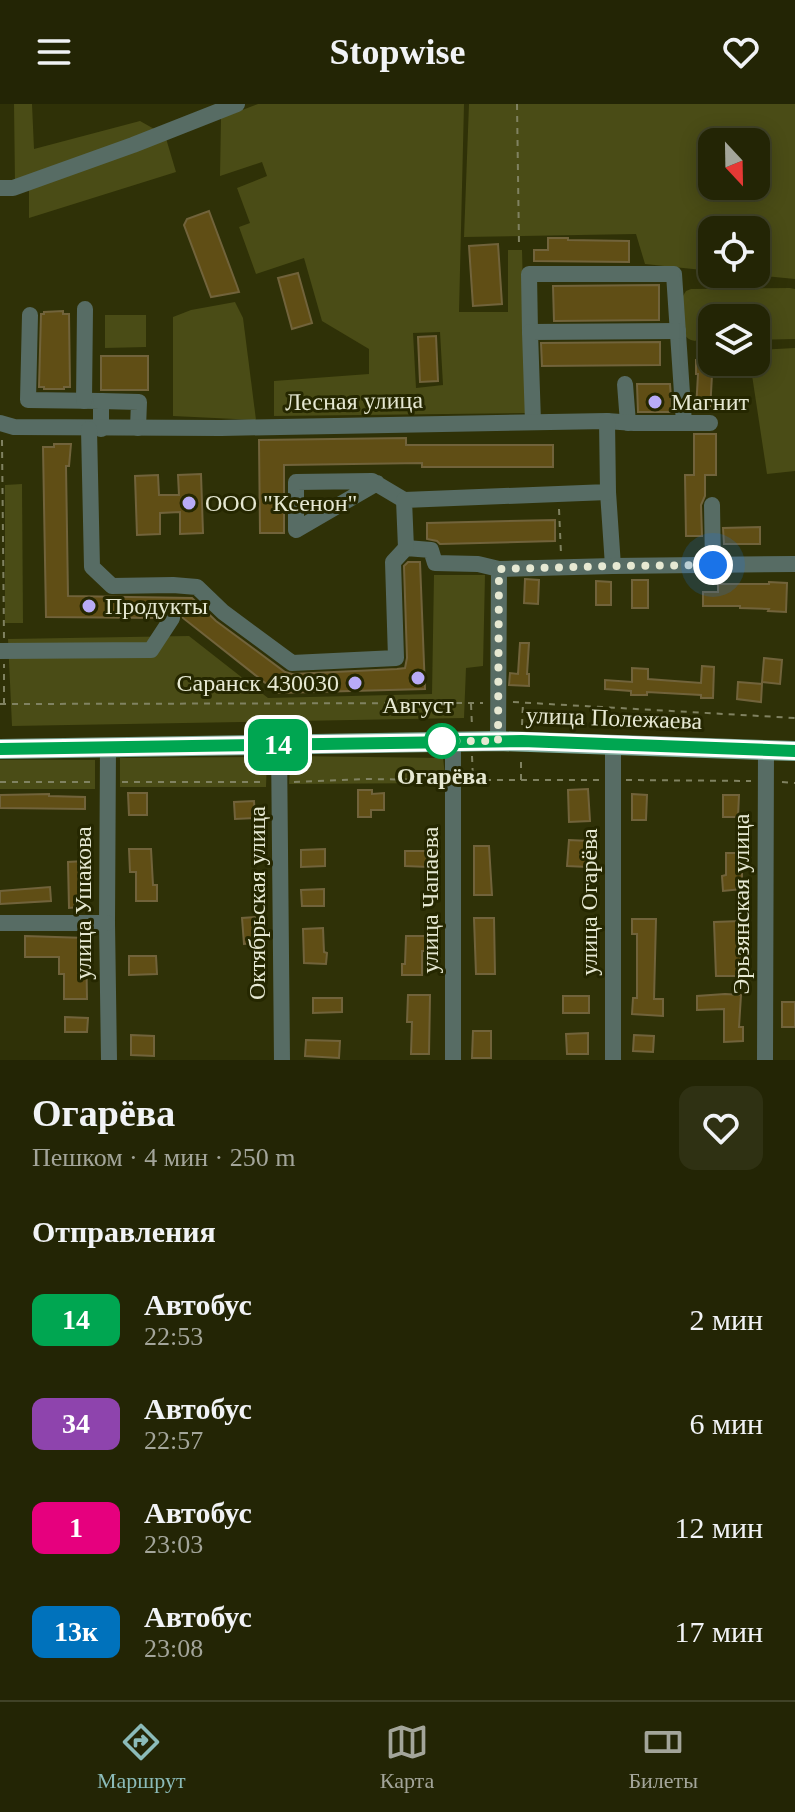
<!DOCTYPE html>
<html lang="ru">
<meta charset="utf-8">
<style>
:root{--surface:#232505;--page:#2f3113;--text:#f1f3f6;--muted:#a3a59a;--line:#404227;--accent:#8bbbb9}
body{margin:0;font-family:Georgia,serif;background:var(--page);color:var(--text);height:100vh;display:flex;flex-direction:column;font-size:30px;white-space:nowrap}
*{box-sizing:border-box;margin:0}
p{font-size:26px;color:var(--muted)}
.icon{flex:none;width:44px;height:44px;fill:none;stroke:currentColor;stroke-width:2;stroke-linecap:round;stroke-linejoin:round}
.map{position:relative;height:956px;overflow:hidden}
.panel{display:flex;flex-direction:column;background:var(--surface);flex:1}
.panel>*{flex:none}
.badge{padding:0 16px;border-radius:12px;font-size:28px;line-height:52px}
.needle{width:52px;rotate:158deg}
.tools{position:absolute;left:698px;top:24px;display:grid;gap:16px}
.tools a{display:grid;place-items:center;width:72px;height:72px;border-radius:16px;background:var(--surface);box-shadow:0 4px 20px #0003,0 0 0 2px var(--line);font-size:40px}
.you{position:absolute;width:40px;height:40px;margin:-20px;border:6px solid #fff;border-radius:50%;background:#1a73e8;box-shadow:0 0 0 12px #1a73e833}
.map>.badge{position:absolute;translate:-50% -50%;box-shadow:0 0 0 4px #fff}
h2{padding:0 32px;font-size:30px;line-height:72px}
.round{display:grid;place-items:center;flex:none;width:84px;height:84px;border-radius:16px;background:var(--page)}
.headline{display:flex;align-items:center;justify-content:space-between;height:136px;padding:0 32px}
h1{font-size:38px;font-weight:700;line-height:60px}
ul{padding:0;list-style:none}
li{display:flex;align-items:center;gap:24px;height:104px;padding:0 32px}
li div{flex:1}
li b{display:block;font-size:30px}
li em{font-style:normal}
li .badge{min-width:88px;font-weight:700;text-align:center}
header{display:flex;justify-content:space-between;align-items:center;height:104px;padding:0 32px;background:var(--surface);font-size:36px;font-weight:700}
.tab-bar{display:flex;justify-content:space-around;align-items:center;height:112px;border-top:2px solid var(--line);background:var(--surface);font-size:22px;color:var(--muted)}
.tab-bar a{display:grid;justify-items:center;gap:4px}
.tab-bar .current{color:var(--accent)}
.map>svg:first-child{display:block}
</style>
<header><svg class="icon" aria-label="menu" viewBox="0 0 24 24"><path d="M4 6h16M4 12h16M4 18h16"/></svg>Stopwise<svg class="icon" aria-label="heart" viewBox="0 0 24 24"><path d="M12 20l-8-8c-3-5 5-10 8-4 3-6 11-1 8 4z"/></svg></header>
<div class="map">
<svg width="795" height="956" viewBox="0 0 795 956">
<rect width="100%" height="100%" fill="#2f3107"/>
<g fill="#4a4c16" fill-rule="evenodd">
<path d="M14 0H32L34 45 140 17 165 31 176 68 29 114V80H15Z"/>
<path d="M258 0H464L459 208H508V146H522L526 309 274 312V277L369 270V245L322 217 304 154 256 170 239 123 250 119 237 84 267 72 262 58 220 72 221 14ZM440 228 443 281 416 284 413 229Z"/>
<path d="M469 0H795V175L746 170H756V126H712V167L645 160 636 130 464 133ZM712 38H756V82H712Z"/>
<path d="M790 184 795 185V235L756 236V214H712V236C706 237 697 238 691 236 678 232 683 203 683 192L686 187 691 185Z"/>
<path d="M235 198 243 214 256 316 173 312V213L191 206Z"/>
<path d="M105 211H146V243L105 244Z"/>
<path d="M795 244V367L767 370 750 258H756V246Z"/>
<path d="M22 380 23 519H5V381Z"/>
<path d="M434 471H485L483 562 466 564 464 614 12 622 8 535 189 532 268 594 432 590Z"/>
<path d="M291 652 443 654 446 679 289 680Z"/>
<path d="M267 653 266 683H120V654Z"/>
<rect x="0" y="656" width="95" height="29"/>
</g>
<g fill="#604e15" stroke="#71633b" stroke-width="2">
<path d="M209 107 237 182 239 188 211 193 184 121 187 115Z"/>
<path d="M548 134H568V136L629 137V158L534 157V146H548Z"/>
<path d="M498 140 502 200 473 202 469 142Z"/>
<path d="M298 169 312 219 292 225 278 174Z"/>
<path d="M659 181V216L554 217 553 182Z"/>
<path d="M63 207V210H69L70 283H64V285H44V283H39L41 210H44V208Z"/>
<path d="M436 232 438 277 420 278 418 233Z"/>
<path d="M660 238V261L542 262 541 239Z"/>
<rect x="101" y="252" width="47" height="34"/>
<path d="M696 256 718 258V271H712L710 307 696 306 698 270H696Z"/>
<path d="M637 280H670L672 308H638Z"/>
<path d="M694 330H716V371H705V392L701 401 702 432H686L685 371H694Z"/>
<path d="M406 334V341H553V363H422V359L284 361V429H260L259 336Z"/>
<path d="M54 340H71L69 362H66L68 492 192 494 216 517 285 568 292 570 397 565 405 564 407 554 404 462 408 458H420L425 585 278 589 183 514 181 508 173 503 166 505 159 514 46 513 43 343H54Z"/>
<path d="M201 370 203 429 180 430V408L160 409V430L137 431 135 372 158 371 159 391H179L178 371Z"/>
<path d="M555 416V437L440 440 437 437 427 435V419Z"/>
<path d="M760 423V440H724L723 424Z"/>
<path d="M525 475 539 476 538 500 524 499Z"/>
<rect x="632" y="476" width="16" height="28"/>
<path d="M596 477 611 478V501H596Z"/>
<path d="M769 478 787 479 786 508 768 507 769 505 740 504V502H703V488H718V480H769Z"/>
<path d="M520 539H529L527 570H529V582L509 581 510 569 518 570Z"/>
<path d="M764 554 782 556 780 580 762 578Z"/>
<path d="M702 562 714 563 713 594H701V591L647 588V591H631V587L605 585V576L632 578V564L648 565V575L701 579Z"/>
<path d="M738 578 762 580 761 598 737 595Z"/>
<path d="M588 685 590 717 569 718 568 686Z"/>
<path d="M358 686H372V690L384 689V706H371V713H358Z"/>
<path d="M128 689H147V711H129Z"/>
<path d="M49 690V692L85 693V705L0 704V691Z"/>
<path d="M632 690 647 691 646 716H632Z"/>
<path d="M723 691H739L738 713H723Z"/>
<path d="M254 697 255 714 235 715 234 698Z"/>
<path d="M569 736 589 737 588 763 567 762Z"/>
<path d="M474 742H489L492 791H474Z"/>
<path d="M129 745H151L153 781H157V797H136V768H130Z"/>
<path d="M325 745V762L301 763V746Z"/>
<path d="M405 747H429V763L405 762Z"/>
<path d="M726 749H742V785L723 787 722 772 726 771Z"/>
<path d="M84 757 85 781H79V803L69 804 68 758Z"/>
<path d="M50 783 51 797 0 800V787Z"/>
<path d="M324 785V802H302L301 786Z"/>
<path d="M255 813 257 839 244 840 242 814Z"/>
<path d="M474 814H494L495 870H476Z"/>
<path d="M632 815H656L654 895H663V912L632 910 633 894H637V830H632Z"/>
<path d="M741 817V872H716L714 818Z"/>
<path d="M323 824 324 848 327 849 326 860 304 859 303 825Z"/>
<path d="M25 832 86 834 87 895H64V870H59V853H25Z"/>
<path d="M406 832H429V847H422V871H402V860H405Z"/>
<path d="M129 852H156L157 870 129 871Z"/>
<path d="M725 890 741 891 739 923H743V937L724 938V905L697 906V892Z"/>
<path d="M408 891H430L429 950H411L412 918H407Z"/>
<rect x="563" y="892" width="26" height="17"/>
<path d="M313 894H342V908L313 909Z"/>
<rect x="782" y="898" width="13" height="25"/>
<path d="M65 913 88 914 87 928H65Z"/>
<path d="M473 927H491V954H472Z"/>
<path d="M588 929V950H567L566 930Z"/>
<path d="M131 931 154 932V952L131 951Z"/>
<path d="M634 931 654 932 653 948 633 947Z"/>
<path d="M306 936 340 937 339 954 305 952Z"/>
</g>
<g fill="none" stroke-linecap="round" stroke-linejoin="round">
<path stroke="#4a4c25" stroke-width="16" stroke-dasharray="16 8" stroke-linecap="butt" d="M172 514 173 493"/>
<g stroke="#808261" stroke-width="2" stroke-dasharray="6 6" stroke-linecap="butt">
<path d="M517 0 519 141"/>
<path d="M2 336 4 534"/>
<path d="M559 405 561 450"/>
<path d="M513 598 795 614"/>
<path d="M0 600 483 599"/>
<path d="M4 600V560"/>
<path d="M471 600 472 622"/>
<path d="M522 621 523 599"/>
<path d="M472 652 473 676H599"/>
<path d="M521 676V655"/>
<path d="M626 676 751 677"/>
<path d="M0 678H92"/>
<path d="M122 678H264"/>
<path d="M294 678 368 675 440 676"/>
<path d="M782 678 795 679"/>
</g>
<g stroke="#576c64" stroke-width="16">
<path d="M0 84H13L133 41 237 0"/>
<path d="M30 211 28 296 101 297V325"/>
<path d="M530 228 529 170H674L684 319"/>
<path d="M625 280 628 319"/>
<path d="M84 297 85 205"/>
<path d="M101 297 139 298 138 324"/>
<path d="M533 318 530 228 678 227"/>
<path d="M0 319 14 323 221 324 607 317 634 319H710"/>
<path d="M89 325 92 463 112 482 173 481 197 483 223 508 292 559 396 554 393 458 406 444 431 446 435 459 478 460 499 465 498 637"/>
<path d="M377 379 296 426V378L372 377 404 396"/>
<path d="M608 388 613 462"/>
<path d="M712 401 713 461"/>
<path d="M406 444 404 396 608 388 607 317"/>
<path d="M499 465 613 462 795 460"/>
<path d="M0 547 151 546 172 514"/>
<path d="M279 641 282 956"/>
<path d="M108 643 107 819 109 956"/>
<path d="M0 819H107"/>
<path d="M453 956V637"/>
<path d="M613 956V639"/>
<path d="M765 956 766 645"/>
</g>
<path stroke="#7ea99a" stroke-width="20" d="M0 645 498 637 795 647"/>
</g>
<g fill="none" stroke-linecap="round" stroke-linejoin="round">
<defs>
<path id="line" d="M0 645 522 637 795 647"/>
</defs>
<use href="#line" stroke="#fff" stroke-width="18"/>
<use href="#line" stroke="#00a651" stroke-width="12"/>
<path stroke="#e6e8d2" stroke-width="8" stroke-dasharray="0 14.4" d="M442 637H498L499 465 613 462 713 461"/>
</g>
<g fill="#b8abf7" stroke="#252700" stroke-width="3">
<circle cx="655" cy="298" r="8"/>
<circle cx="189" cy="399" r="8"/>
<circle cx="89" cy="502" r="8"/>
<circle cx="418" cy="574" r="8"/>
<circle cx="355" cy="579" r="8"/>
</g>
<circle fill="#fff" stroke="#00a651" stroke-width="4" cx="442" cy="637" r="16"/>
<g text-anchor="middle" dominant-baseline="central" stroke-width="6" stroke-linejoin="round" paint-order="stroke">
<g font-size="24" fill="#e6e8d2" stroke="#252700">
<text transform="translate(354 297) rotate(-1)">Лесная улица</text>
<text transform="translate(614 614) rotate(2)">улица Полежаева</text>
<text transform="translate(430 796) rotate(-90)">улица Чапаева</text>
<text transform="translate(589 798) rotate(-90)">улица Огарёва</text>
<text transform="translate(83 799) rotate(-90)">улица Ушакова</text>
<text transform="translate(257 799) rotate(-90)">Октябрьская улица</text>
<text transform="translate(741 800) rotate(-90)">Эрьзянская улица</text>
</g>
<g font-size="24" fill="#e6e8d2" stroke="#252700" text-anchor="start">
<text x="671" y="298">Магнит</text>
<text x="205" y="399">ООО "Ксенон"</text>
<text x="105" y="502">Продукты</text>
<text x="339" y="579" text-anchor="end">Саранск 430030</text>
<text x="418" y="601" text-anchor="middle">Август</text>
</g>
<g font-size="24" font-weight="bold" fill="#e6e8d2" stroke="#252700">
<text x="442" y="672">Огарёва</text>
</g>
</g>
</svg>
<div class="tools">
<a><svg class="needle" viewBox="-14 -14 28 28"><path d="M0-13l5 13h-10z" fill="#e53935"/><path d="M0 13l5-13h-10z" fill="#a3a59a"/></svg></a>
<a><svg class="icon" aria-label="locate" viewBox="0 0 24 24"><circle cx="12" cy="12" r="6"/><path d="M12 2v4M12 18v4M2 12h4M18 12h4"/></svg></a>
<a><svg class="icon" aria-label="layers" viewBox="0 0 24 24"><path d="M12 4l9 5-9 5-9-5zM3 14l9 5 9-5"/></svg></a>
</div>
<div class="you" style="left:713px;top:461px"></div>
<b class="badge" style="left:278px;top:641px;background:#00a651;color:#fff">14</b>
</div>
<section class="panel">
<div class="headline"><div><h1>Огарёва</h1><p>Пешком · 4 мин · 250 m</p></div><a class="round"><svg class="icon" aria-label="heart" viewBox="0 0 24 24"><path d="M12 20l-8-8c-3-5 5-10 8-4 3-6 11-1 8 4z"/></svg></a></div>
<h2>Отправления</h2>
<ul>
<li><span class="badge" style="background:#00a651;color:#fff">14</span><div><b>Автобус</b><p>22:53</p></div><em>2 мин</em></li>
<li><span class="badge" style="background:#8e44ad;color:#fff">34</span><div><b>Автобус</b><p>22:57</p></div><em>6 мин</em></li>
<li><span class="badge" style="background:#e6007e;color:#fff">1</span><div><b>Автобус</b><p>23:03</p></div><em>12 мин</em></li>
<li><span class="badge" style="background:#0072bc;color:#fff">13к</span><div><b>Автобус</b><p>23:08</p></div><em>17 мин</em></li>
</ul>
</section>
<nav class="tab-bar">
<a class="current"><svg class="icon" aria-label="directions" viewBox="0 0 24 24"><path d="M12 3l9 9-9 9-9-9zM9 14v-3h6M13 9l2 2-2 2"/></svg>Маршрут</a>
<a><svg class="icon" aria-label="map" viewBox="0 0 24 24"><path d="M3 6l6-2 6 2 6-2v14l-6 2-6-2-6 2zM9 4v14M15 6v14"/></svg>Карта</a>
<a><svg class="icon" aria-label="tickets" viewBox="0 0 24 24"><path d="M3 7h18v10H3zM15 7v10"/></svg>Билеты</a>
</nav>
